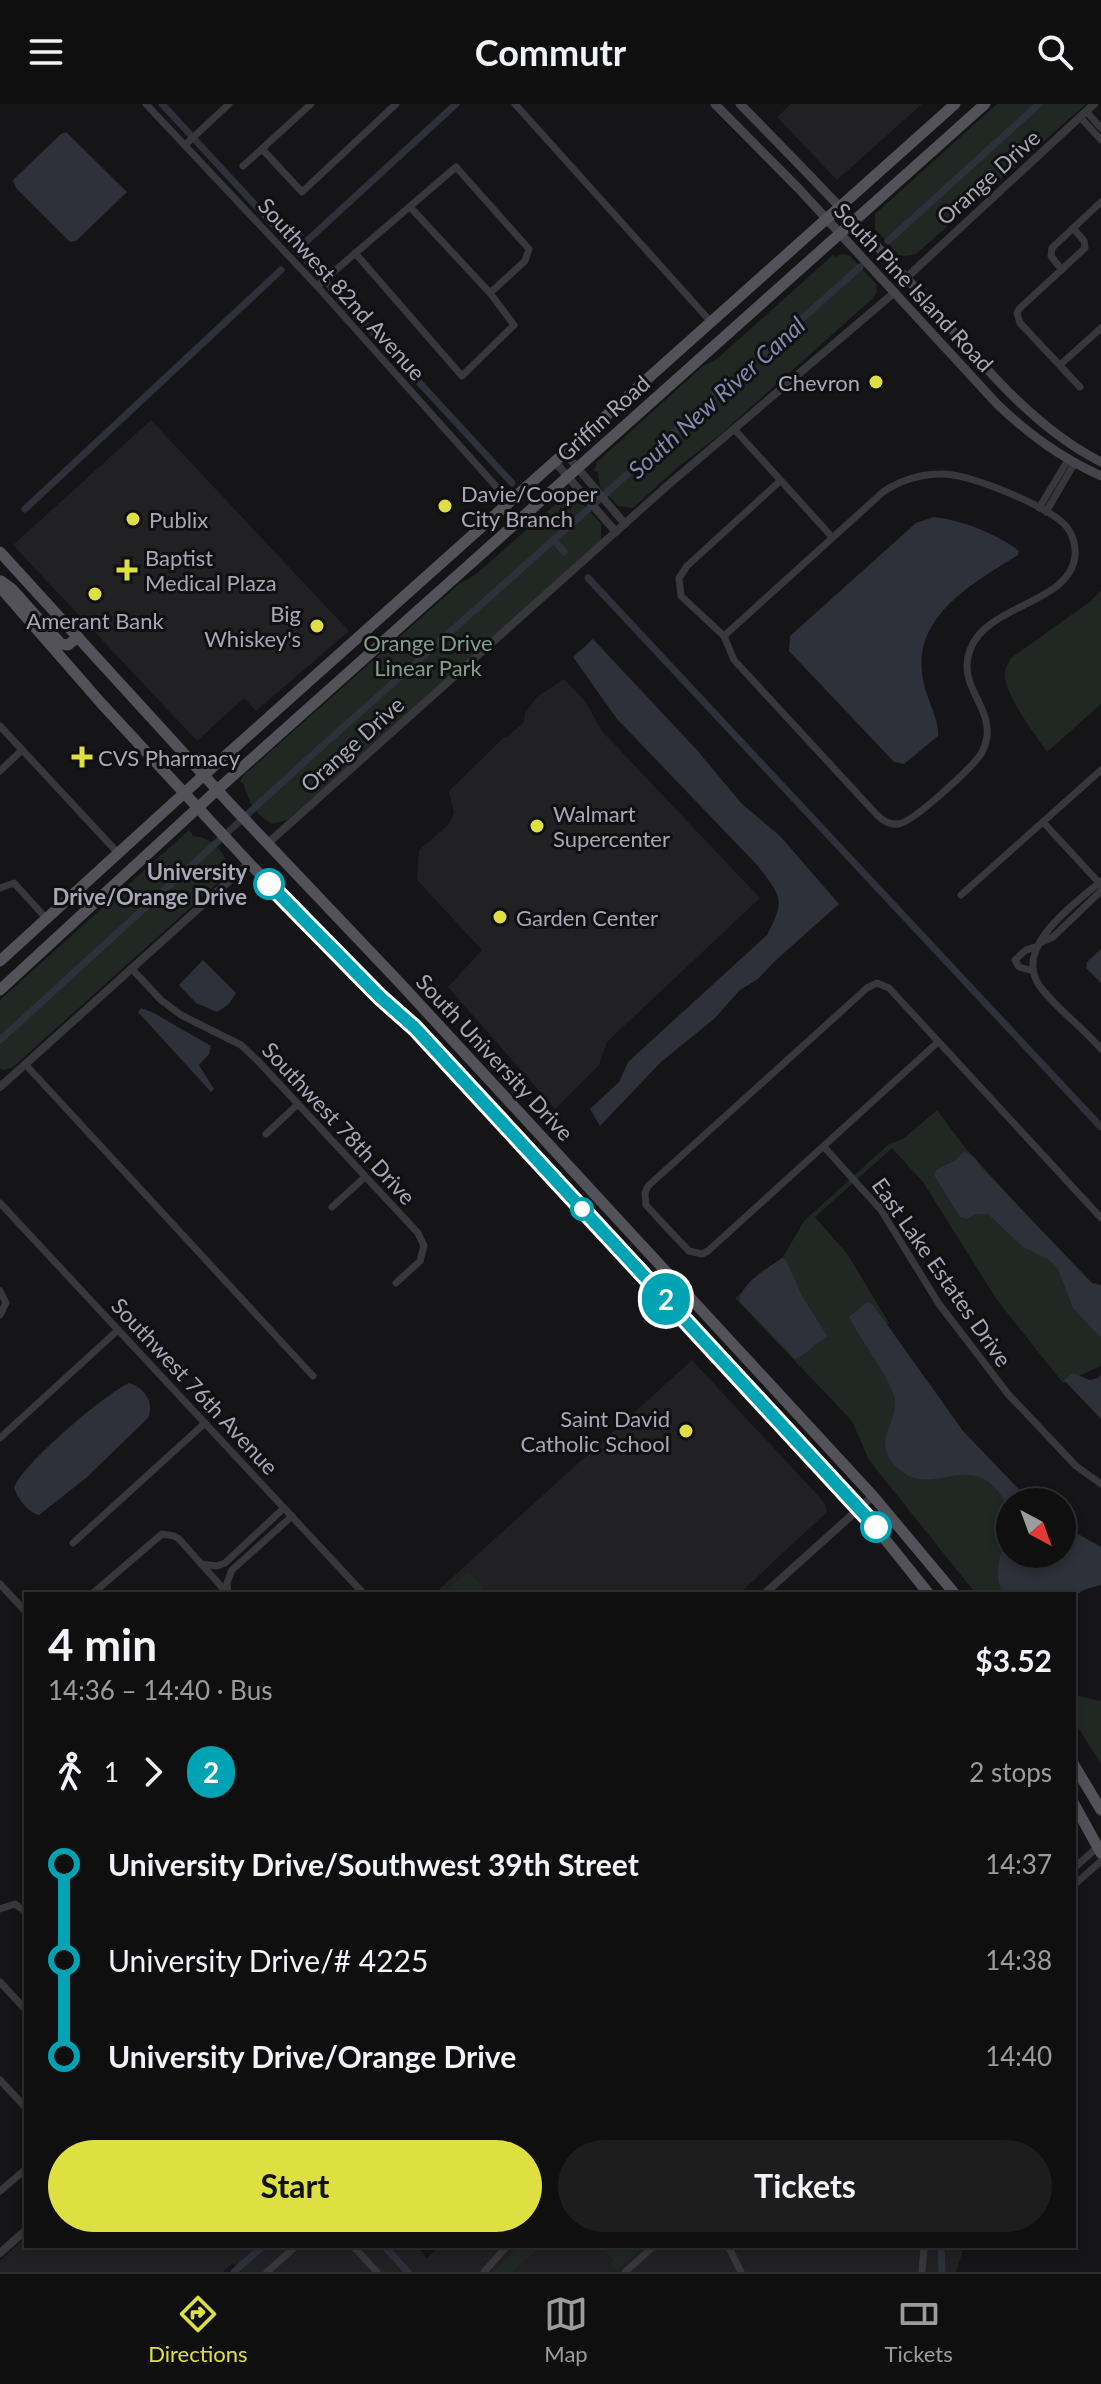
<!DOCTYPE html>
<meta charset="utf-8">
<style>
:root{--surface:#100f10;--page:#1e1d1e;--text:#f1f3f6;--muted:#9c9c9f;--line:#302f30;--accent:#dee042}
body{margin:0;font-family:Lato,sans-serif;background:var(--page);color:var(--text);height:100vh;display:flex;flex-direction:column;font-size:30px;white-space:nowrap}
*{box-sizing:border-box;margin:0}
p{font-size:26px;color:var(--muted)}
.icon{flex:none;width:44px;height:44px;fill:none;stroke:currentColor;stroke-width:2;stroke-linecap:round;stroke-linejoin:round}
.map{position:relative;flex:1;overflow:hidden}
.panel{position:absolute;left:24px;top:1488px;width:1052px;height:656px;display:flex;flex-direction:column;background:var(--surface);border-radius:0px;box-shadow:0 4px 12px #0003,0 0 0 2px var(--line)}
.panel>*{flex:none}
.badge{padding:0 16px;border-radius:26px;font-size:28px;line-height:52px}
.needle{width:52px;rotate:139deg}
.buttons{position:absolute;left:996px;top:1384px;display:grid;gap:16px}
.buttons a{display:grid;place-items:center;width:80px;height:80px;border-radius:50%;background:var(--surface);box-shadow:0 4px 12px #0003,0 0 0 2px var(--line);font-size:40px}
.map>.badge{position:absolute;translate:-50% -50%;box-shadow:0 0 0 4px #fff}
.legs{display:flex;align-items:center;gap:12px;height:88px;padding:0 24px;font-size:26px}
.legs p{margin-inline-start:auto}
.head{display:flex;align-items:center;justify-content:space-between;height:136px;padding:0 24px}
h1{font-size:44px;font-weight:700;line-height:60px}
.action{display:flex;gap:16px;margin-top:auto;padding:16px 24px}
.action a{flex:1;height:92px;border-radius:48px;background:var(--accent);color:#111;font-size:32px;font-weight:700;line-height:92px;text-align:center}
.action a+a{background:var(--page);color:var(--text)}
ul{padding:0 24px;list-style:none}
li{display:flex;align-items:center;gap:28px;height:96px;font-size:30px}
li i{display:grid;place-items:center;width:12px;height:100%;margin:0 10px;background:currentColor}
li i::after{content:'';width:20px;height:20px;margin:-10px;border:6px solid;border-radius:50%;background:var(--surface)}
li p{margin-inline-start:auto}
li:first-child i{background:linear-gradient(#0000 50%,currentColor 0)}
li:last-child i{background:linear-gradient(currentColor 50%,#0000 0)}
header{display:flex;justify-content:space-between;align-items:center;height:104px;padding:0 24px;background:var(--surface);font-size:36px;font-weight:700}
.dock{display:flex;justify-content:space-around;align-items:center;height:112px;border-top:2px solid var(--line);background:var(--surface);font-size:22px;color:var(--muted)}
.dock a{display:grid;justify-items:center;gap:4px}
.dock .selected{color:var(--accent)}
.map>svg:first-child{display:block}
</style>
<header><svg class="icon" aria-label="menu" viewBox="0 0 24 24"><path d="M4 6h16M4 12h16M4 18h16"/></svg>Commutr<svg class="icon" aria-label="search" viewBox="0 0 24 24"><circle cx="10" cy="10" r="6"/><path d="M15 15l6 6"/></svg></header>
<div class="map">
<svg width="1101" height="2168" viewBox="0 0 1101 2168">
<rect width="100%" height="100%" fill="#151416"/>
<g fill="#212023">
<path d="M791 0H922L837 76 777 13Z"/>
<path d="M151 316 349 527 256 607 244 594 197 637 13 441Z"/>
<path d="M564 575 585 597 602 627 760 794 607 938 599 961 555 1005 448 883 482 846 417 776 419 746 448 721 454 709 449 687 503 634 507 633 524 618 525 609 537 593Z"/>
<path d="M692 1256 824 1398 827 1408 739 1490H434Z"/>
<path d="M26 2133V2142H416L427 2154 440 2142H962L963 2146 956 2168H242L233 2159 223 2168H0V2157Z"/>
</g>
<g fill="#212824">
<path d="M997 0H1086L916 150 905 152 899 151 875 125V110Z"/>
<path d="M842 150 849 151 876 180 877 187 873 194 722 329 678 363 633 404 618 402 600 383 598 368 594 367 597 358 703 262 717 255 833 151 835 153Z"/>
<path d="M566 394 582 399 601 420V436L439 584 287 716 272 720C256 711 248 698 244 680L240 678 243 672 459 480 475 471 558 398Z"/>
<path d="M1101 486V600L1047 648C1035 630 1007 594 1005 573 1004 566 1008 560 1011 554L1091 497Z"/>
<path d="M189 726 193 732C209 732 224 746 228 762L221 776 12 964 2 966 0 964V896Z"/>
<path d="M937 1006 963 1041 1101 1193V1262L1063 1279 997 1196 923 1078 892 1044 815 1113 848 1151 889 1219 887 1221 963 1327 1031 1398H1010V1450H1062V1421L1101 1443V1481L1086 1485 1074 1492V1490H976L869 1356 852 1317 735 1194 783 1153 804 1117 889 1040 903 1035Z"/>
<path d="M469 1467 488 1490H442Z"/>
<path d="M1074 1591 1101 1597V1660L1074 1617Z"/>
<path d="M518 2142H541L512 2168H494Z"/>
<path d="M600 2142H644L616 2167 610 2161 614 2157Z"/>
</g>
<g fill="#2e303a">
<path d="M66 28 127 88 76 137 70 138 16 84 13 76 61 30Z"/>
<path d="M934 413C961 416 998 430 1019 447L1018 451C972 480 908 514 924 580 927 595 940 618 938 632L904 660 894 658 789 547 790 532 916 419Z"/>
<path d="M593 535 696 645 742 700 781 733 839 800 775 857 758 875 740 886 714 915 661 958 600 1022 590 1005 619 978 628 958 767 831C786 795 781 793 758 762L617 615 573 553Z"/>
<path d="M1101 845V879L1086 864 1087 858Z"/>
<path d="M203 856 236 889 229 900 217 908 196 899 179 881Z"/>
<path d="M141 904 152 908 211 942 209 950 199 961 214 985 211 988 138 908Z"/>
<path d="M964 1047 975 1054 983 1065 1092 1179 1101 1181V1234L1073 1204 1058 1165 1048 1155 1023 1143 988 1110H975L967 1115 960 1113 934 1071 936 1066 956 1056Z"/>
<path d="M782 1154 786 1156 802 1192 828 1233C815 1238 808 1250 795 1255L739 1197C743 1177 767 1165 782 1154Z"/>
<path d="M867 1198 873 1201 963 1327 1031 1398H1010V1450H1062V1421L1101 1443V1481L1086 1485 1074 1492V1490H1003C983 1450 1030 1426 997 1386 968 1350 931 1392 901 1367 870 1341 894 1326 895 1299 896 1281 858 1233 849 1213Z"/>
<path d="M1073 1269 1090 1276 1098 1274 1101 1270V1315L1064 1276Z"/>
<path d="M129 1279C144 1283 155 1299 148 1314L86 1374 39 1411C27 1408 18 1395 14 1384 20 1362 106 1289 129 1279Z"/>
</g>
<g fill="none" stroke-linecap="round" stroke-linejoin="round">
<g stroke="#2e303a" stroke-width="7">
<path d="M162 0 512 379"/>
<path d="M888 137 1039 0"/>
<path d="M297 146 456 0"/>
<path d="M25 405 281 166"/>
<path d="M554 436 564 448"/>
<path d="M588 474 1101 1023"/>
<path d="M0 936 320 644 860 163"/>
<path d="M384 2142 408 2168"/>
<path d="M941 2142 942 2168"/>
<path d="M234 2168 263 2142"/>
</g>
<g stroke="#38383c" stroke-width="7">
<path d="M146 0 317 182 509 397"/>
<path d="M515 0 711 218"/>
<path d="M1086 7 1101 24"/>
<path d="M1080 13 1101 36"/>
<path d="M185 41 229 0"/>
<path d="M262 45 302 88 396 0"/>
<path d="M243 62 311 0"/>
<path d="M1073 124 1084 137 1085 144 1019 205 1017 209 1020 219 1080 283"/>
<path d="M355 149 462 272 514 221 490 189 411 104"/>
<path d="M1062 166 1051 152 1052 144 1101 98"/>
<path d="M317 182 456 63 529 145 525 157 490 189"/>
<path d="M1060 261 1101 224"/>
<path d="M735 326 832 433"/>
<path d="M1039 404 1068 356"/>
<path d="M1046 408 1074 360"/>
<path d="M724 532 883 388C899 377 920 370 940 370 968 369 1042 400 1063 419 1072 427 1076 440 1075 452 1070 500 986 500 970 546 957 581 991 601 987 633 986 639 984 645 981 650 972 663 913 719 898 720 889 721 883 717 877 711L734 556 724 532 681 492 679 474 687 462 780 377"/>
<path d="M0 622 118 749"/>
<path d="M0 667 22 646"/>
<path d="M1043 718 1101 781"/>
<path d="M1101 777C1075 800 1013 842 1039 881 1055 904 1083 923 1101 945"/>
<path d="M0 784 14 779 46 814"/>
<path d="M961 791 1101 666"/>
<path d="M1042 838 1053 833 1101 787"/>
<path d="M131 864 161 896 181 911 241 941 258 957 418 1129 424 1142 420 1157 396 1179"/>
<path d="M1033 867 1019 863 1015 856 1026 846 1038 842"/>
<path d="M938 938 708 1147 702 1150 689 1147 668 1125 646 1101 645 1089 648 1082 867 884 877 879 889 884 1101 1114"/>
<path d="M25 960 313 1272"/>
<path d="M266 1030 298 1000"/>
<path d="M824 1043 881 1106 939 1200 1008 1290 1076 1362 1101 1380"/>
<path d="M0 1099 364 1490"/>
<path d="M332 1103 365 1073"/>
<path d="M0 1187 6 1199 0 1211"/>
<path d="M0 1334 118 1226"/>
<path d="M73 1439 205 1319"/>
<path d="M201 1460 217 1462 225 1459 284 1404"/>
<path d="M0 1480 26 1508"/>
<path d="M92 1490 162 1430 174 1432 179 1435 228 1490"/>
<path d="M228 1490 227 1479 232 1466 292 1412"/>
<path d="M1074 1764 1099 1742"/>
<path d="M1074 1781 1101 1757"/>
<path d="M0 1805 15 1800 26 1808"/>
<path d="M0 1878 26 1906"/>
<path d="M0 1976 26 2004"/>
<path d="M0 2087 26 2065"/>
<path d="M353 2142 377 2168"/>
<path d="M728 2142 741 2168"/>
<path d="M267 2168 296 2142"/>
<path d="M484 2168 507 2142"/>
<path d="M625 2168 654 2142"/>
<path d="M922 2168 924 2142"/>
</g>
<g stroke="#38383c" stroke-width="8">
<path d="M906 174 1094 0"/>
<path d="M565 349 625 420"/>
<path d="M555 358 616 428"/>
<path d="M267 740 668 381 895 188"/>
<path d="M0 983 249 759"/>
<path d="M764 1490 873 1392"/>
<path d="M0 2149 26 2126"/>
</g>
<g stroke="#44444a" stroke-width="9">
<path d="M715 0 799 85 998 301C1031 332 1060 353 1101 372"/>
<path d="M740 0C798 59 856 119 912 180 969 243 1024 319 1101 358"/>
</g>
<g stroke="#535259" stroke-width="11">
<path d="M0 448 231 701 399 878 873 1392 955 1490"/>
<path d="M1 477 12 485 61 540 68 541 78 533"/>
<path d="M0 483 101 599 249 759 380 893 415 924 860 1404 929 1490"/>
<path d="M0 857 204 671 955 0"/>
<path d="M0 886 217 686 985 0"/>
<path d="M1074 1661 1101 1706"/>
<path d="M1074 1700 1101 1749"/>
</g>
</g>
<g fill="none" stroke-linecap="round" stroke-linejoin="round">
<defs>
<path id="line-1" d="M269 780 380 893 415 924 876 1423"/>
</defs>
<use href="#line-1" stroke="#fff" stroke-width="18"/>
<use href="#line-1" stroke="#00a3b4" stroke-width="12"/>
</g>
<g fill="#dee042" stroke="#100f11" stroke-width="3">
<circle cx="876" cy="278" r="8"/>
<circle cx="445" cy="402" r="8"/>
<circle cx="133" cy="415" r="8"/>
<path d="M123 454h8v8h8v8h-8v8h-8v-8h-8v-8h8z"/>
<circle cx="95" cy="490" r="8"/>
<circle cx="317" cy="522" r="8"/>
<path d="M78 641h8v8h8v8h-8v8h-8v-8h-8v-8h8z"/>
<circle cx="537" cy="722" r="8"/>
<circle cx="500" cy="813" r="8"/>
<circle cx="686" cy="1327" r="8"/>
</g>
<g fill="#fff" stroke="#00a3b4" stroke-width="4">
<circle cx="269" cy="780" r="14"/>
<circle cx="582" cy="1105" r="10"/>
<circle cx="876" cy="1423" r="14"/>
</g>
<g text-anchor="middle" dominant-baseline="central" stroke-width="6" stroke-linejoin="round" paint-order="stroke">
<g font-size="22" fill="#a8a7b5" stroke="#100f11">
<text transform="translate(988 73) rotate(-42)">Orange Drive</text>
<text transform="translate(914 183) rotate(47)">South Pine Island Road</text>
<text transform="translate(342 185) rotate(48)">Southwest 82nd Avenue</text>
<text transform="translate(603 314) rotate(-42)">Griffin Road</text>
<text transform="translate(352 640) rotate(-42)">Orange Drive</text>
<text transform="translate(495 953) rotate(47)">South University Drive</text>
<text transform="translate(339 1019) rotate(47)">Southwest 78th Drive</text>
<text transform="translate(942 1168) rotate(55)">East Lake Estates Drive</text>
<text transform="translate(195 1282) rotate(47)">Southwest 76th Avenue</text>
</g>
<g font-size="22" fill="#a8a7b5" stroke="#100f11" text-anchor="start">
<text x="860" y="278" text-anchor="end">Chevron</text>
<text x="461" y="389">Davie/Cooper<tspan x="461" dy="25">City Branch</tspan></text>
<text x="149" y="415">Publix</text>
<text x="145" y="453">Baptist<tspan x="145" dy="25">Medical Plaza</tspan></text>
<text x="301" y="509" text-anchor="end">Big<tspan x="301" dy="25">Whiskey's</tspan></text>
<text x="95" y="516" text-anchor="middle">Amerant Bank</text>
<text x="98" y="653">CVS Pharmacy</text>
<text x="553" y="709">Walmart<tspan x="553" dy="25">Supercenter</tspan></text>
<text x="516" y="813">Garden Center</text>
<text x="670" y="1314" text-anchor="end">Saint David<tspan x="670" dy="25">Catholic School</tspan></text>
</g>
<g font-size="22" fill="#809e8c" stroke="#100f11">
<text x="428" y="538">Orange Drive<tspan x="428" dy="25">Linear Park</tspan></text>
</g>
<g font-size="22" font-weight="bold" fill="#a8a7b5" stroke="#100f11" text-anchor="end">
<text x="247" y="767">University<tspan x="247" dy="25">Drive/Orange Drive</tspan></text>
</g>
<g font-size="24" font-style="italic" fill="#8189ac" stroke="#100f11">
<text transform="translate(716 293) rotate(-42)">South New River Canal</text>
</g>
</g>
</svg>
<div class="buttons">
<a><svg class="needle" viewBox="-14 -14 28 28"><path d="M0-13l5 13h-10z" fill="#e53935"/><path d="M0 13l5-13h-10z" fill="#9c9c9f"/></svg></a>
</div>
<b class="badge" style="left:666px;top:1195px;background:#00a3b4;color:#fff">2</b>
<section class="panel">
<div class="head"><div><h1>4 min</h1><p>14:36 – 14:40 · Bus</p></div><b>$3.52</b></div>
<div class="legs"><svg class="icon" aria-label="walk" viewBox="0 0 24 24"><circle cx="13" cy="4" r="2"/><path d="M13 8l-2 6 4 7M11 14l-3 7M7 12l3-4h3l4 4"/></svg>1<svg class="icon" aria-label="forward" viewBox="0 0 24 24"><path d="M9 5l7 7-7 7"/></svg><b class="badge" style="background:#00a3b4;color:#fff">2</b><p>2 stops</p></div>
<ul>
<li><i style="color:#00a3b4"></i><b>University Drive/Southwest 39th Street</b><p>14:37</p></li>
<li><i style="color:#00a3b4"></i><span>University Drive/# 4225</span><p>14:38</p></li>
<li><i style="color:#00a3b4"></i><b>University Drive/Orange Drive</b><p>14:40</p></li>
</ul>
<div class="action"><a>Start</a><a>Tickets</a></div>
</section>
</div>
<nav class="dock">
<a class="selected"><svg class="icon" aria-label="directions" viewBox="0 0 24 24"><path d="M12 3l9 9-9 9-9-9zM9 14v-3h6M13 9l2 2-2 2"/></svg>Directions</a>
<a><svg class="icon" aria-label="map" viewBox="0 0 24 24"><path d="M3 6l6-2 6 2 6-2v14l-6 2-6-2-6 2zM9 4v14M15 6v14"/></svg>Map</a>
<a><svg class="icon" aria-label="tickets" viewBox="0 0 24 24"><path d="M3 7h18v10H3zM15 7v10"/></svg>Tickets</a>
</nav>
